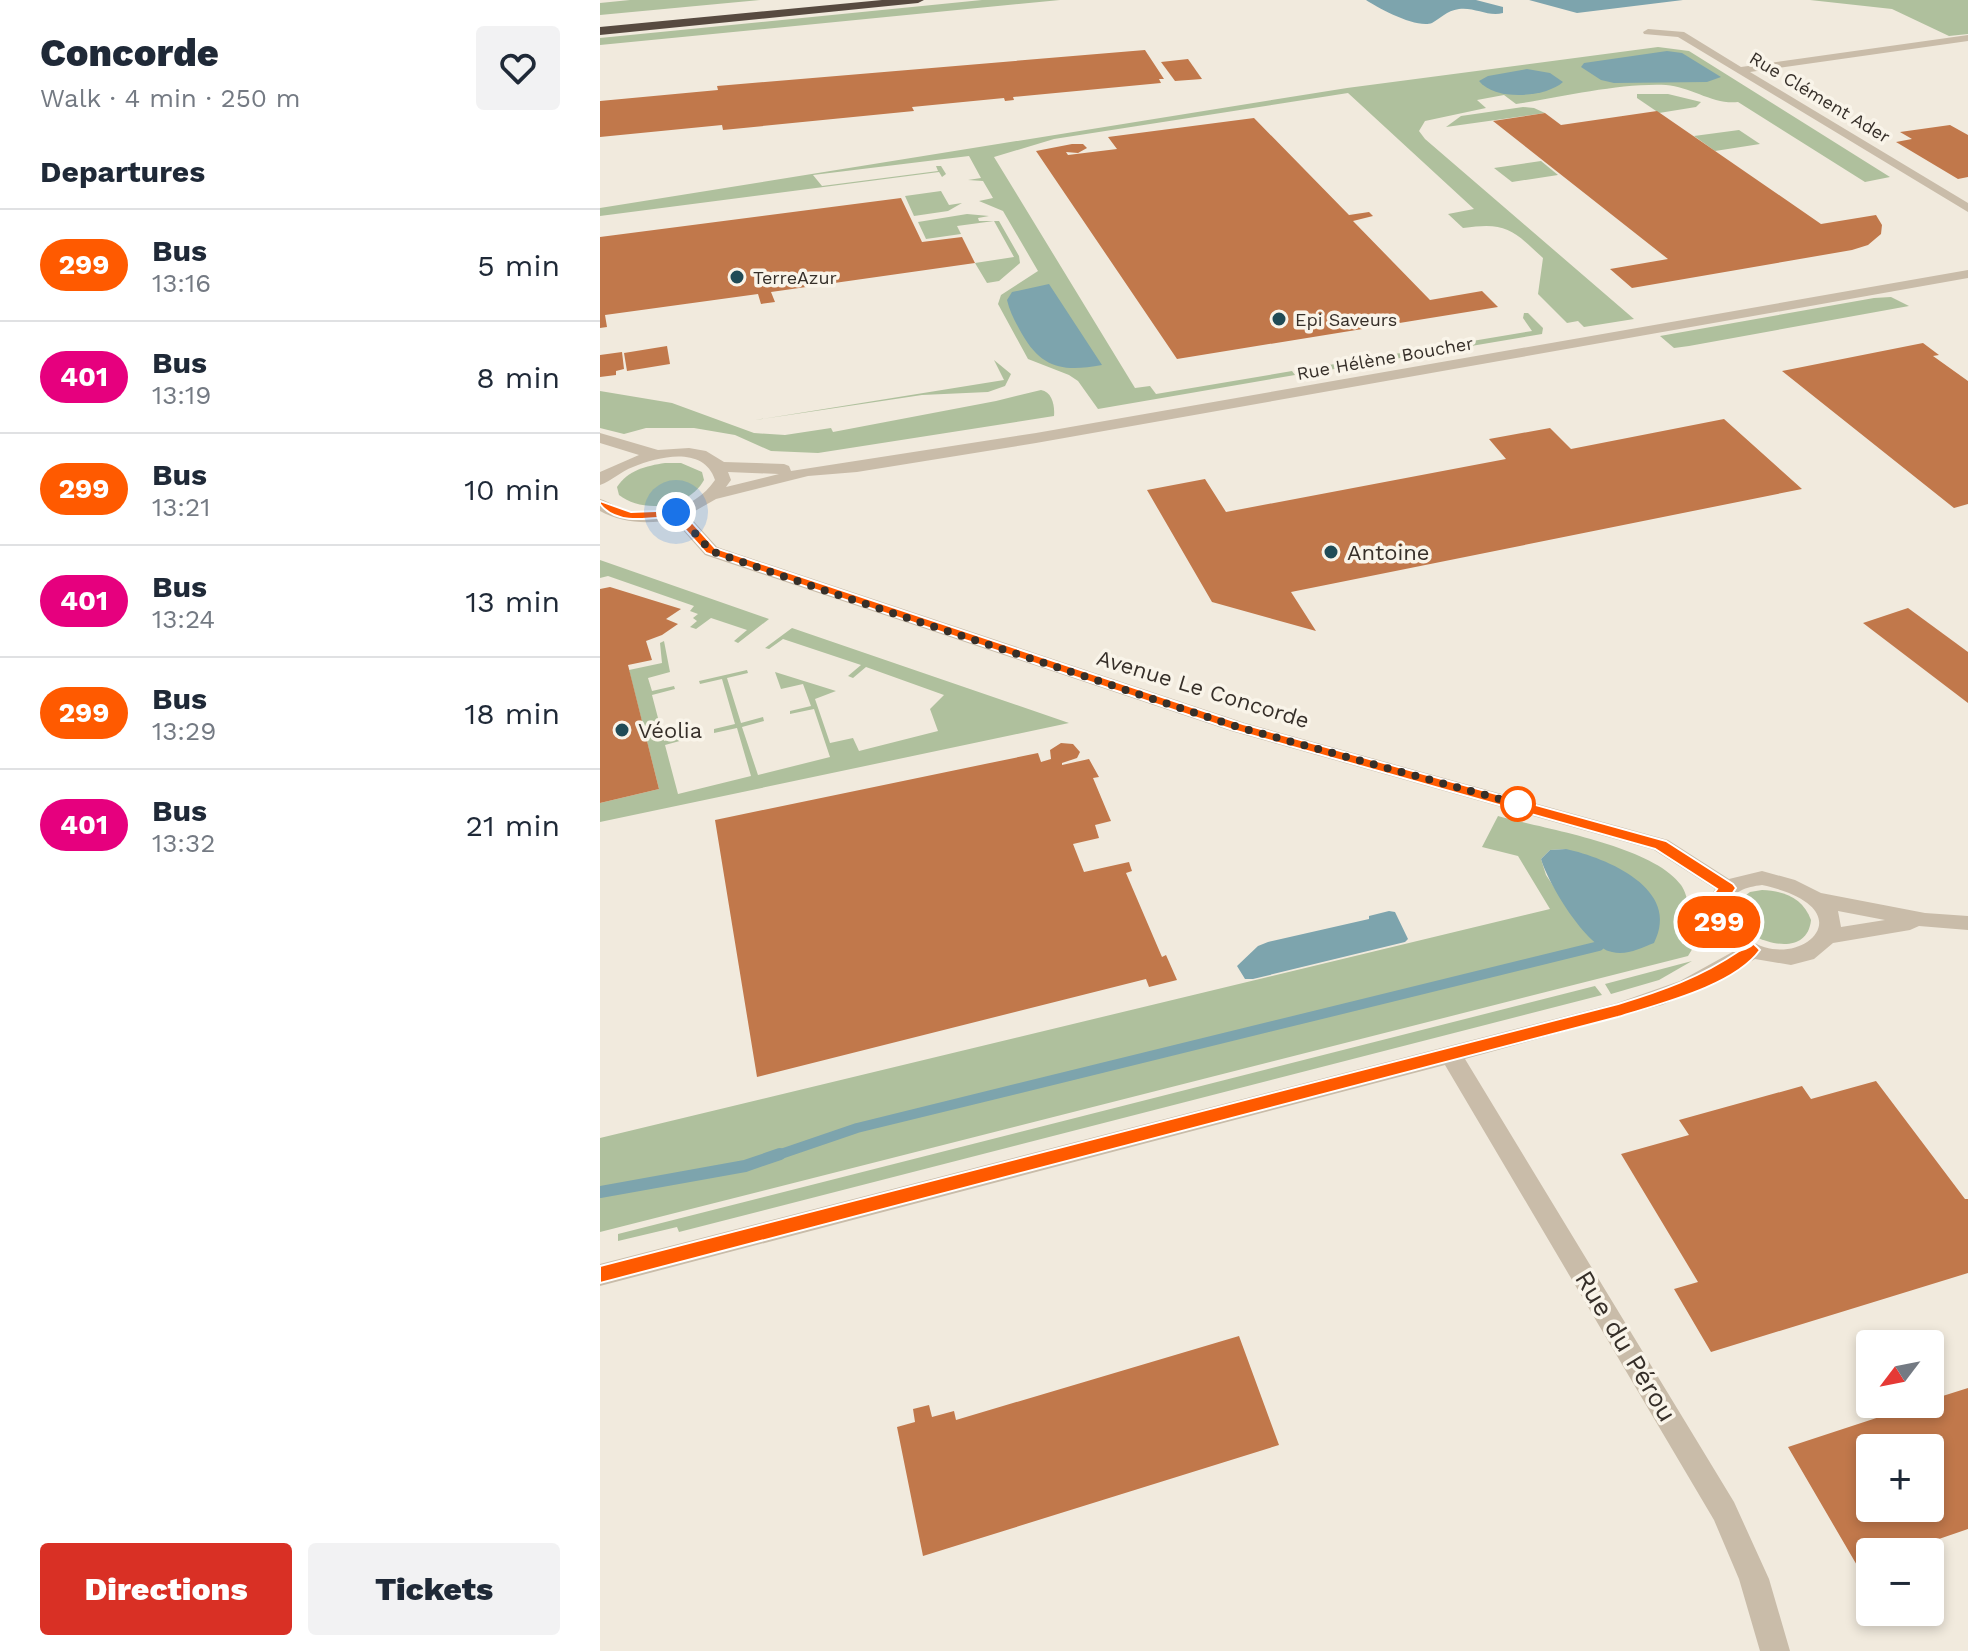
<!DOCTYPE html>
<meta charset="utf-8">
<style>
:root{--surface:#fff;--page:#f2f2f3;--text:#1f2937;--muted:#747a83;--line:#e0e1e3;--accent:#d93025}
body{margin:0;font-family:"Work Sans",sans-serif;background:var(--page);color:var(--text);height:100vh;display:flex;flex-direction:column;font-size:30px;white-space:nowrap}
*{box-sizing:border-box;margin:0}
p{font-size:26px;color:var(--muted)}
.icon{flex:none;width:44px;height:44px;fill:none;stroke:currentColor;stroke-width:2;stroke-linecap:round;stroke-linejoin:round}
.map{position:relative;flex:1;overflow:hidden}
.drawer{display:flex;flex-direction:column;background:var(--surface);width:600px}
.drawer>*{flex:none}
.badge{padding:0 16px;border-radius:26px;font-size:28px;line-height:52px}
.needle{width:52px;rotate:238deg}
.fabs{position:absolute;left:1256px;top:1330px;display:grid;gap:16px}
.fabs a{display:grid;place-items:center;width:88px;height:88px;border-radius:8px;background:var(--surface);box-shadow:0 4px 12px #0003;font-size:40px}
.you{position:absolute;width:40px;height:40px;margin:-20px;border:6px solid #fff;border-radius:50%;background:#1a73e8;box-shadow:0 0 0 12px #1a73e833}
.map>.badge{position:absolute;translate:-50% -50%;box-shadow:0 0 0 4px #fff}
h2{padding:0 40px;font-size:30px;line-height:72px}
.round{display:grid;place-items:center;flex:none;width:84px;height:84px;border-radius:8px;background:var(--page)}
.summary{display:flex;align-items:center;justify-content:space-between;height:136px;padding:0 40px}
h1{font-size:38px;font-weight:800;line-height:60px}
.cta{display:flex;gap:16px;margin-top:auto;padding:16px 40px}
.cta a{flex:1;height:92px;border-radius:8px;background:var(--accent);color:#fff;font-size:32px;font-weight:800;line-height:92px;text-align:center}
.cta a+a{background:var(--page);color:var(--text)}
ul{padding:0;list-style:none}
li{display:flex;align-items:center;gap:24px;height:112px;padding:0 40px;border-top:2px solid var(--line)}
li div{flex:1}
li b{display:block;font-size:30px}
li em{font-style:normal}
li .badge{min-width:88px;font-weight:700;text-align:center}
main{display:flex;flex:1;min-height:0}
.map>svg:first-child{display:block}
</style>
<main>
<section class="drawer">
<div class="summary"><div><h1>Concorde</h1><p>Walk · 4 min · 250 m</p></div><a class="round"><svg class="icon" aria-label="heart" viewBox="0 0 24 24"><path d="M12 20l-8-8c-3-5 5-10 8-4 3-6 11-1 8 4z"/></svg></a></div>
<h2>Departures</h2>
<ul>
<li><span class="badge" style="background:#ff5a00;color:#fff">299</span><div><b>Bus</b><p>13:16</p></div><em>5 min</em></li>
<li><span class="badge" style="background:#e6007e;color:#fff">401</span><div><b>Bus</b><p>13:19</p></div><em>8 min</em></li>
<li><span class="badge" style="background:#ff5a00;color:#fff">299</span><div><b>Bus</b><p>13:21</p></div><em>10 min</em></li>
<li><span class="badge" style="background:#e6007e;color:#fff">401</span><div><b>Bus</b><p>13:24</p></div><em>13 min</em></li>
<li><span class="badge" style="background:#ff5a00;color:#fff">299</span><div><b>Bus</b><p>13:29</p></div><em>18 min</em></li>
<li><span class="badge" style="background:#e6007e;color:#fff">401</span><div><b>Bus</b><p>13:32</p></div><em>21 min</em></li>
</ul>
<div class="cta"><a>Directions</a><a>Tickets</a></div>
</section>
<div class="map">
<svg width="1368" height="1651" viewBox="0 0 1368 1651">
<rect width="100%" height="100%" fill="#f1eadd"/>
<g fill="#afc09d" fill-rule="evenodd">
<path d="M30 0H160L0 15V3Z"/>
<path d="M382 0H460L0 45V38Z"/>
<path d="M1210 0H1368V34L1349 36 1292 9Z"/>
<path d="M1058 47 1089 51 1290 177 1265 182 1138 102C1114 105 1091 87 1066 85 1019 83 963 97 916 104L904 95 877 100 886 108 825 121 819 131 825 139 1034 319 984 327 978 321 967 323 938 294 943 258C912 229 906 222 863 228L848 214 874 209 748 93 454 139 394 157 535 388 550 386 556 394 692 371 695 375 498 409 478 381 469 375 428 359 398 304 401 295 438 271 403 211 379 201 393 198 383 181 368 180 381 178 369 156 213 175 222 186 338 171 336 166H341L346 174 342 177 339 172 0 216V208L747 88Z"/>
<path d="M1037 94H1068L1101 102 1096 107 1059 113 1037 98Z"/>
<path d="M923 107 934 108 945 113 846 127 861 116Z"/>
<path d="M1139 130 1160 144 1115 151 1094 136Z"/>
<path d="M941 161 958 175 912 182 894 168Z"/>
<path d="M341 191 349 205 362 203 348 211 314 216 305 196Z"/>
<path d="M367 214 389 216 378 218 379 221H399L419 256 420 263 399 281 387 283 375 263 414 257 394 221 357 226 361 234 326 239 318 222Z"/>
<path d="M1291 297 1309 306 1089 346 1074 348 1060 336 1274 298Z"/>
<path d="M924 313H928L943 328 942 334 723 371 717 367 932 331 923 318Z"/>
<path d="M394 360 411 374 405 386 388 392 322 395 155 420 404 380Z"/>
<path d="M441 390C452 392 455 405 454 416L218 453 171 451 135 435 94 428H46L24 434 0 428V391L72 403 154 433 185 435 231 428 233 432 396 401Z"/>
<path d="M65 463H81L102 472 104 480C89 508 43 514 19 495L17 487C28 470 46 466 65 463Z"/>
<path d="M0 560 169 619 138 643 134 641 147 630 111 618 96 629 90 627 97 621 93 618 98 614 90 611 94 606 8 576 0 578Z"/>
<path d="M192 628 469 723 0 822V803L59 789 29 670 62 663 60 643 64 641 70 672 48 678 52 691 74 686 75 689 52 695 64 741 86 736 87 739 65 745 78 794 151 776 137 728 114 733V729L135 724 122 679 100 684 99 681 147 670 148 673 127 678 141 723 163 717 164 721 142 727 158 775 230 757 214 709 190 714V711L211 706 203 684 181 689 175 672 236 691 215 699 230 743 253 738 259 751 338 731 330 709 344 695 266 667 253 678 248 676 261 665 183 639 169 649 165 648Z"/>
<path d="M898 816C945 829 1053 846 1081 885 1089 896 1091 922 1099 938L1088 956 0 1232V1138L950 909 918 856 882 847ZM966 849 999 946 964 902 946 875 941 859 950 850Z"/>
<path d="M1162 890C1184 891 1203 898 1211 920 1207 960 1153 942 1136 923L1134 904 1150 892Z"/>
<path d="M1092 961 1059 980 1011 994 1005 984Z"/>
<path d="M995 986 1002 995 79 1232 77 1227 18 1241V1234Z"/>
</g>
<g fill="#7da4ad">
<path d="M766 0H876L903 7V13C888 17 875 7 859 9 846 11 841 18 832 23 817 29 778 8 766 0Z"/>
<path d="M929 0H1083L977 13Z"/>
<path d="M1067 51 1082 53 1121 77 1107 82 1014 83 1001 80 981 67 984 63Z"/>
<path d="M927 69 950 73 963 82C945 98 895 101 879 81L888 76Z"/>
<path d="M449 284 502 365C464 372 442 369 422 334 416 323 410 313 407 300L412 292Z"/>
<path d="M966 849C1007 858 1082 889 1054 943 1041 948 1026 956 1012 952 986 947 948 883 941 859L950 850Z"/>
<path d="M789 911 795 912 808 939 805 942 653 979H645L637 966 658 946 668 942 769 919V916Z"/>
</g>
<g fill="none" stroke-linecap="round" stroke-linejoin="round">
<path stroke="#7da4ad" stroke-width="10" d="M175 1156 257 1128 999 946"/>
<path stroke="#7da4ad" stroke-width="12" d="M0 1192 145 1166 180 1154"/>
</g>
<g fill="#c1784b" fill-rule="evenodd">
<path d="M545 50 564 79H559L561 83 413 97 414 100 405 101 404 98 312 107 314 111 123 130 122 125 0 137V101L118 90 117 86Z"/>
<path d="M588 59 602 79 575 81 561 62Z"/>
<path d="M1057 111 1221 224 1276 215 1282 225 1281 234 1268 245 1252 250 1032 288 1010 269 1068 259 893 121 945 113 961 125Z"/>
<path d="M654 118 749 215 769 212 773 216 753 221 830 300 882 291 898 307 577 359 436 151 472 144H483L487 148 478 153 466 152 468 155 517 149 508 137Z"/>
<path d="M1350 125 1368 135V177L1358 179 1296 142 1312 139 1300 132Z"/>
<path d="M301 198 322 242 362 237 375 263 171 292 175 302 161 304 158 294 5 315 7 327 0 328V237Z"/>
<path d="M1323 343 1339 355 1333 356 1368 381V504L1354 508 1182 371Z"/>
<path d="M67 346 70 364 27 371 24 353Z"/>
<path d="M22 352 24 369 16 371V375L0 377V355Z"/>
<path d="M1124 419 1202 489 691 592 716 631 612 602 547 490 605 479 626 512 906 459 889 439 950 428 971 449Z"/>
<path d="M10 587 81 609 66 619 78 624 62 635 46 641 52 660 28 665 59 789 0 803V589Z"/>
<path d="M1308 608 1368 652V703L1263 623Z"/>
<path d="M461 743 473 744 480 752 477 758 462 763V765L489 759 499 777 493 778 511 821 495 825 499 838 473 844 484 872 529 862 532 871 526 873 562 957 566 955 577 980 549 987 546 979 157 1077 115 820 438 753 441 762 451 759 450 750Z"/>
<path d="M1276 1081 1365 1199H1368V1273L1111 1352 1074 1289 1098 1282 1021 1154 1089 1135 1079 1120 1202 1086 1211 1099Z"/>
<path d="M639 1336 679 1445 323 1556 297 1427 315 1422 313 1409 329 1405 332 1417 354 1411 356 1420Z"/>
<path d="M1368 1388V1529L1301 1552H1270V1563L1258 1567 1188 1447 1319 1404H1330V1400ZM1270 1448H1330V1508H1270Z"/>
</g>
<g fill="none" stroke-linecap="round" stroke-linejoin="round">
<g fill="#c9bca9" fill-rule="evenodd">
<path d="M1048 29 1084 32 1141 67 1368 35V41L1150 72 1368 203V212L1078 37 1044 34 1043 32Z"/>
<path d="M1368 270V278L436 443 257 472 208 476 116 499 88 515 117 547 645 723 1068 840 1129 879 1162 871 1195 880 1221 893 1325 913 1368 916V930L1319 926 1310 930 1233 943 1214 959 1191 965 1155 959 1112 984 1062 1005 865 1059 1134 1502 1169 1579 1190 1651H1160L1139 1579 1114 1520 845 1065 0 1286V1264L1017 1003 1080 981 1136 950 1113 927 1104 907 1115 889 1054 850 631 731 105 555 73 519C49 525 22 523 0 511V499C10 502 19 509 30 511 61 517 97 507 115 480 104 446 60 456 33 467 21 471 12 481 0 485V472L39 455 0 443V433L58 450 89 448 106 451 124 462 184 464 189 466 191 471 436 433ZM128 472 179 474 126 487 131 480ZM1162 885C1294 914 1161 1001 1126 907 1133 891 1146 887 1162 885ZM1238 911 1285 920 1241 927Z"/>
</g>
<path fill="#574a40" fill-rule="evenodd" d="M282 0H324L318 3 0 35V27Z"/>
</g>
<path fill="#ff5a00" stroke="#fff" stroke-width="2" d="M0 501 31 512 81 510 115 548 643 724 1066 841 1133 884 1136 888 1124 907C1128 930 1147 935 1160 950 1134 986 1059 1004 1018 1017L0 1283V1266L1018 1004C1061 991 1101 977 1139 951 1116 938 1098 911 1117 889L1055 849 633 730 106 553 73 516C46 519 16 525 0 504Z"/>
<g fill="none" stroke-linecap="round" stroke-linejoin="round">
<path stroke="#362f29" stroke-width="8" stroke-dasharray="0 14.4" d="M76 512 111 551 223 590 638 727 918 804"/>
</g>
<g fill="#204b56" stroke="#f9f4e9" stroke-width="3">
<circle cx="137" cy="277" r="8"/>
<circle cx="679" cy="319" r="8"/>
<circle cx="731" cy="552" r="8"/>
<circle cx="22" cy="730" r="8"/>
</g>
<circle fill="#fff" stroke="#ff5a00" stroke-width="4" cx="918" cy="804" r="16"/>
<g text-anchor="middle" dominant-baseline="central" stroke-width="7" stroke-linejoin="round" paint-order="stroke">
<g font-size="18" fill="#362f29" stroke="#f9f4e9">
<text transform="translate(1220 97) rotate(31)">Rue Clément Ader</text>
<text transform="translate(785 358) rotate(-10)">Rue Hélène Boucher</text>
</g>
<g font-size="18" fill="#362f29" stroke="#f9f4e9" text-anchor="start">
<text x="153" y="277">TerreAzur</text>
<text x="695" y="319">Epi Saveurs</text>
</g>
<g font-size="22" fill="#362f29" stroke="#f9f4e9" text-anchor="start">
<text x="747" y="552">Antoine</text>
<text x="38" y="730">Véolia</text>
</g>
<g font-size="22" fill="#362f29" stroke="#f9f4e9">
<text transform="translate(603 689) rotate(17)">Avenue Le Concorde</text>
</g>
<g font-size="26" fill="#362f29" stroke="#f9f4e9">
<text transform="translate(1026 1346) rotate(59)">Rue du Pérou</text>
</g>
</g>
</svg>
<div class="fabs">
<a><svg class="needle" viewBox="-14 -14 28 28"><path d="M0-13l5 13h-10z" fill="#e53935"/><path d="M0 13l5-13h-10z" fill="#747a83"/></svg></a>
<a>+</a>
<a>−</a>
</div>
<div class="you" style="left:76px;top:512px"></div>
<b class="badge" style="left:1119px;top:922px;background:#ff5a00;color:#fff">299</b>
</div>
</main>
